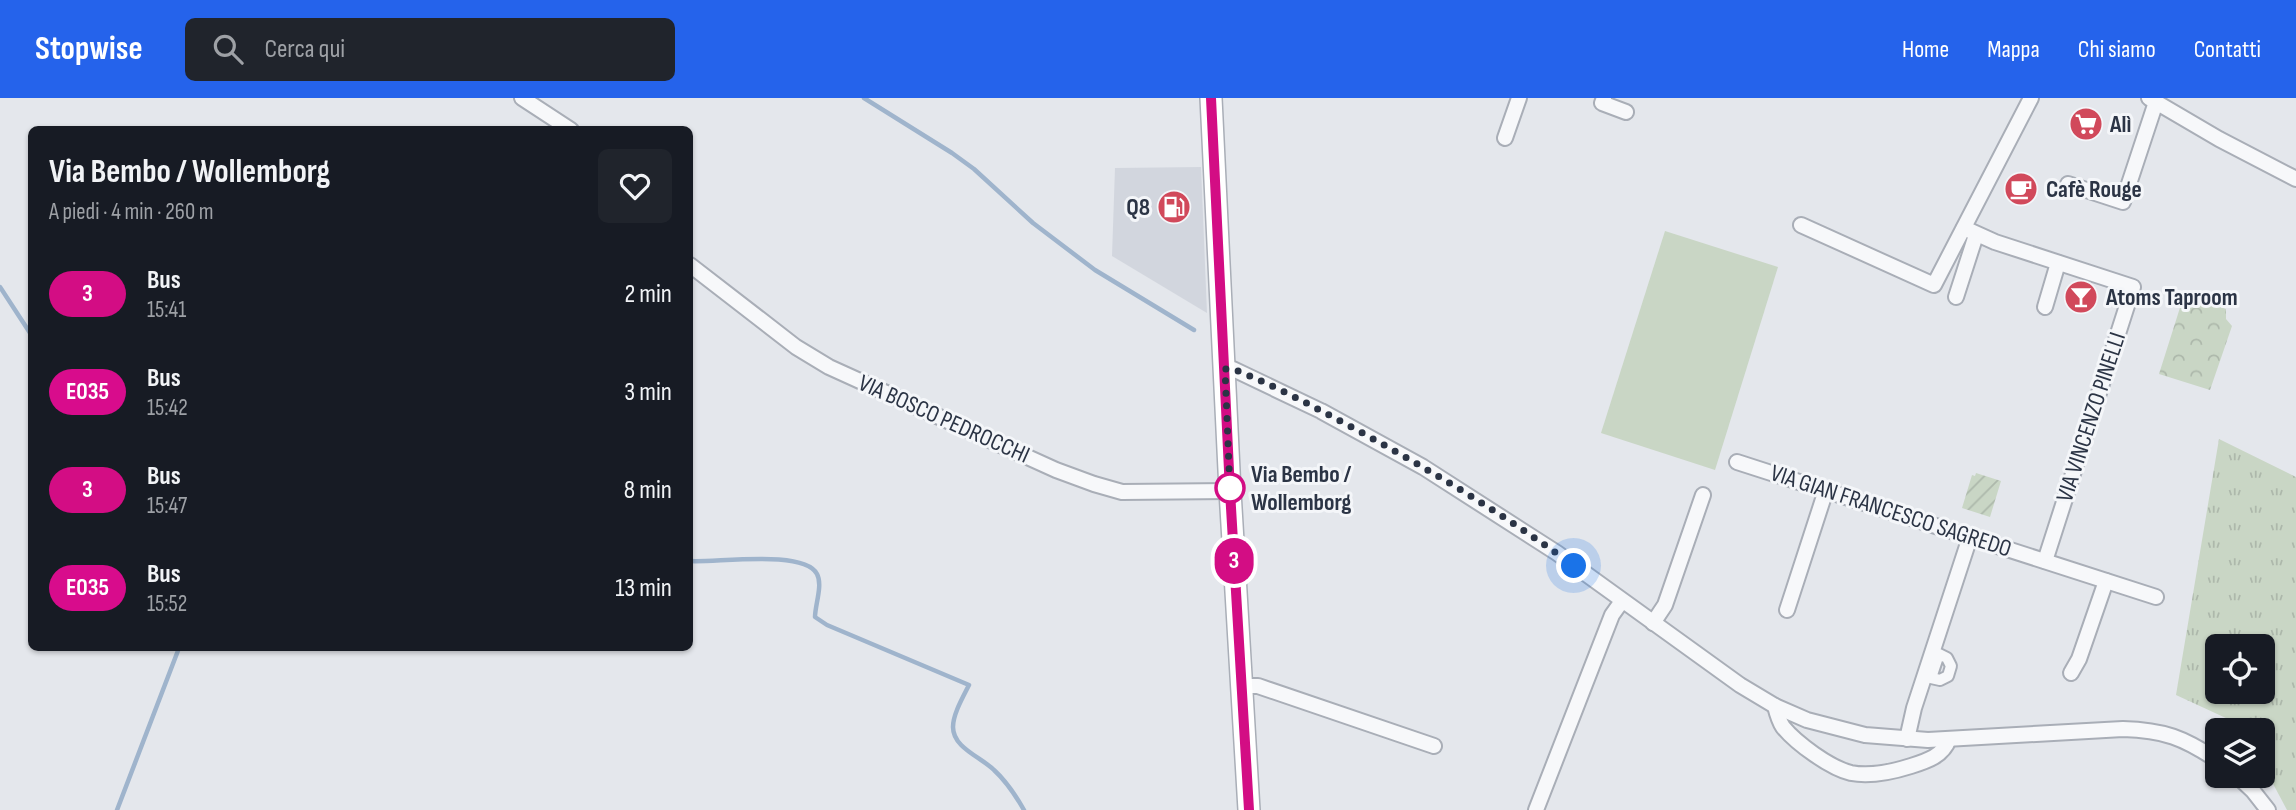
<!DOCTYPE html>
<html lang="it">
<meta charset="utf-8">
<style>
:root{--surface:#171b24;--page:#20242c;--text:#f1f3f6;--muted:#9ea1a6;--accent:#2563eb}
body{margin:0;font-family:"Sofia Sans Condensed",sans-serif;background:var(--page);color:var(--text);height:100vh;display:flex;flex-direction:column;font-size:26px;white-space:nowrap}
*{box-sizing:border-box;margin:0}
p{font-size:23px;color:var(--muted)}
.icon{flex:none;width:38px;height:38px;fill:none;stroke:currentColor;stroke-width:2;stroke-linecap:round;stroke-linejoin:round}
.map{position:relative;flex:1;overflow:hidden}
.panel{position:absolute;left:28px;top:28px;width:665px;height:525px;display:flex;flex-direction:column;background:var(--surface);border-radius:10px;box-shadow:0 2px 5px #0004}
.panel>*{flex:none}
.badge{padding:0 14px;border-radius:23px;font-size:24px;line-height:46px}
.controls{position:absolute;left:2205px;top:536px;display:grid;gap:14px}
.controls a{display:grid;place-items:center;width:70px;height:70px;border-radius:10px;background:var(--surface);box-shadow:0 2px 5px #0004;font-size:35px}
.you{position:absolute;width:35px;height:35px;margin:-18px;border:5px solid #fff;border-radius:50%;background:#1a73e8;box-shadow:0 0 0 10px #1a73e833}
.map>.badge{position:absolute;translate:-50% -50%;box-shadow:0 0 0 4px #fff}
.round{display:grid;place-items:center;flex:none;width:74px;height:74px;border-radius:10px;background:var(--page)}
.overview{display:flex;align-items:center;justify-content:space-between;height:119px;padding:0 21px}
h1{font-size:33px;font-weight:700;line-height:52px}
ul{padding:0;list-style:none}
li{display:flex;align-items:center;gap:21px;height:98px;padding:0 21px}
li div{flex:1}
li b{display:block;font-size:26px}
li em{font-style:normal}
li .badge{min-width:77px;font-weight:700;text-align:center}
header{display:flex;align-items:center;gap:42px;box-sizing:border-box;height:98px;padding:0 35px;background:var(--accent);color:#fff}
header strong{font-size:33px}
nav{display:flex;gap:38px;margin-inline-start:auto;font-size:24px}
.search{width:490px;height:63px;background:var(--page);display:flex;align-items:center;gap:18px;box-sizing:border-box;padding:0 24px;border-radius:10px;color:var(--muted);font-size:26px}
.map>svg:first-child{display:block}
</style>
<header>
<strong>Stopwise</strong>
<div class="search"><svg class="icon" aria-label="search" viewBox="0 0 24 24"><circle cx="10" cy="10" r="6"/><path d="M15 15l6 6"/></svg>Cerca qui</div>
<nav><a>Home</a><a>Mappa</a><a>Chi siamo</a><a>Contatti</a></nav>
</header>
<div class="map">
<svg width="2296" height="712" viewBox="0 0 2296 712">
<defs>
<pattern id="grass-tufts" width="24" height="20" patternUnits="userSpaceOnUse" patternTransform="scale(1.75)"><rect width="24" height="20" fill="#c9d6c5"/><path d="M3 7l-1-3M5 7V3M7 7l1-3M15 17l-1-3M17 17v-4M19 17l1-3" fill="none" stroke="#adb8ab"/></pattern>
<pattern id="park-crowns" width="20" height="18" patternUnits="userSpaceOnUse" patternTransform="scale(1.75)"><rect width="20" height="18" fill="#c9d6c5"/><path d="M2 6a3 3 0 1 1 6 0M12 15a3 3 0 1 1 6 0" fill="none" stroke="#adb8ab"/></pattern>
<pattern id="garden-furrows" width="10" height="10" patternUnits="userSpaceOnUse" patternTransform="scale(1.75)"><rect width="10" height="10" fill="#c9d6c5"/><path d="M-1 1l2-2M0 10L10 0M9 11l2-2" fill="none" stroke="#adb8ab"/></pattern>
</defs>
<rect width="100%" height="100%" fill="#e4e7ec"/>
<path fill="#d2d6de" d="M1201 69 1207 215 1112 158 1115 70Z"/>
<path fill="url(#grass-tufts)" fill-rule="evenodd" d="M2219 341 2296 379V712H2287L2263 667V632H2241L2228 621 2176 597ZM2217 548H2263V593H2217Z"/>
<path fill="url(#park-crowns)" d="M2184 197 2226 211V221L2232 228 2210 292 2159 276Z"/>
<path fill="url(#garden-furrows)" d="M1976 375 2001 383 1990 419 1962 410 1972 377 1975 378Z"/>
<path fill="#c9d6c5" d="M1665 133 1778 169 1715 372 1601 335Z"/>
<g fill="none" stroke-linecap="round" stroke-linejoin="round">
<g stroke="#9fb4cc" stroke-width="4.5">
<path d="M864 0 952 55 974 71 1033 125 1095 172 1194 232"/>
<path d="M0 189 32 238"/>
<path d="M690 463C715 465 804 451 817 476 823 487 815 507 815 519L827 527 969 587C963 599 953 616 953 629 953 650 981 659 994 672 1006 683 1016 698 1024 712"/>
<path d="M117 712 179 550"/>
</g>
<defs>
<path id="pedestrian" d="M1939 556 1947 560 1951 568 1948 578 1940 582 1931 580Z"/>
<g id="minor">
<path d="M522 0 571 32"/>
<path d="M1604 0 1602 5 1626 14"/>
<path d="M2149 0 2219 41 2296 81"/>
<path d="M1505 40 1519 0"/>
<path d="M2068 86 2123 104 2156 4"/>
<path d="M1801 127 1934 187 2031 0"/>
<path d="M1964 130 1995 144 2133 189 2045 463"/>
<path d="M690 167 796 249 829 269 1056 372 1094 386 1122 394 1230 393"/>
<path d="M1956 199 1976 137"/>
<path d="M2045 209 2058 165"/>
<path d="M1225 271H1233L1321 313 1423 369 1557 455 1740 587 1775 608 1807 622 1865 637 1928 642 2123 631C2164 632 2184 640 2217 662"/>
<path d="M1737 364 2156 499"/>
<path d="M1787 512 1826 392"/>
<path d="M1653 525 1665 507 1703 397"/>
<path d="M2071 575 2079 561 2106 483"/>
<path d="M1242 588H1258L1434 648"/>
<path d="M1775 608C1777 616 1779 623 1783 629 1796 645 1830 670 1851 675 1871 679 1892 674 1911 668 1927 663 1943 658 1949 641"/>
<path d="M1907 641 1914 610 1970 439"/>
<path d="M2236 677 2253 693 2268 712"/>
<path d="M1536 712 1612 517 1622 503"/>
</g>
<path id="secondary" d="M1211 0 1230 393 1249 712"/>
</defs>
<use href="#pedestrian" stroke="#a9aeb7" stroke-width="14"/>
<use href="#minor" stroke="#a9aeb7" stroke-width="18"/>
<use href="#secondary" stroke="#a9aeb7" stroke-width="24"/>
<use href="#pedestrian" stroke="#f7f8fa" stroke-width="10"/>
<use href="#minor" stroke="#f7f8fa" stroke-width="14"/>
<use href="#secondary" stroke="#fff" stroke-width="21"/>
</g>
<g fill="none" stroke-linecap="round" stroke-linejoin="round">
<defs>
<path id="line" d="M1211 0 1230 393 1249 712"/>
</defs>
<use href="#line" stroke="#fff" stroke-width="16"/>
<use href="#line" stroke="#d30d84" stroke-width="10"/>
<path stroke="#2b3445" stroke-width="7" stroke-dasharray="0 12.6" d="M1230 390V393L1225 271H1233C1276 288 1316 310 1357 332 1432 373 1505 417 1574 468"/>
</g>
<defs>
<symbol id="supermarket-disc" viewBox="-11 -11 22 22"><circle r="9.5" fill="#d1495b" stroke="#f4f6f9"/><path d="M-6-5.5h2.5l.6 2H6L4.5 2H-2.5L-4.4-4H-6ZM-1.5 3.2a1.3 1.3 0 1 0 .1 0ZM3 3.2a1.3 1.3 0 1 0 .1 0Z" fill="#fff"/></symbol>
<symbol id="cafe-disc" viewBox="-11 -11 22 22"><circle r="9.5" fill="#d1495b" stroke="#f4f6f9"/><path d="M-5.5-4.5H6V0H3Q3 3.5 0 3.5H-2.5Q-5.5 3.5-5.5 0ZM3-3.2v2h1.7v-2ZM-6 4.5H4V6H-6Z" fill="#fff"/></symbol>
<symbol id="fuel-disc" viewBox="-11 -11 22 22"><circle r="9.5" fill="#d1495b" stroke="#f4f6f9"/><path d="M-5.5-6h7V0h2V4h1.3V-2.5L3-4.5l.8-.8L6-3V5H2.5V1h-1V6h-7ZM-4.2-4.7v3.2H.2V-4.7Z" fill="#fff"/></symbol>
<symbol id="bar-disc" viewBox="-11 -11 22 22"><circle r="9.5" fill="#d1495b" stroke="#f4f6f9"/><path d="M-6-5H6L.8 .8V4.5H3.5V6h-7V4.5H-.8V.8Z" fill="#fff"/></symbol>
</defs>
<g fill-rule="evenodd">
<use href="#supermarket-disc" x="2067" y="7" width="38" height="38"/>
<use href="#cafe-disc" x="2002" y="72" width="38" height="38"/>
<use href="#fuel-disc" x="1155" y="90" width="38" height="38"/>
<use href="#bar-disc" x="2062" y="180" width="38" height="38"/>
</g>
<circle fill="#fff" stroke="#d30d84" stroke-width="3.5" cx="1230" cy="390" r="14"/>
<g text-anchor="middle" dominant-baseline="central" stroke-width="6" stroke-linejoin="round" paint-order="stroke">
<g font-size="24" font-weight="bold" fill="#2b3445" stroke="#f4f6f9" text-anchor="start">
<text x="2110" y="26">Alì</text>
<text x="2046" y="91">Cafè Rouge</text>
<text x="1150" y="109" text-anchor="end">Q8</text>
<text x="2106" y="199">Atoms Taproom</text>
</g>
<g font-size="24" fill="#2b3445" stroke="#f4f6f9">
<text transform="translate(2091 319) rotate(-72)">VIA VINCENZO PINELLI</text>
<text transform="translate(944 321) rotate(24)">VIA BOSCO PEDROCCHI</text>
<text transform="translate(1891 413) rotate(18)">VIA GIAN FRANCESCO SAGREDO</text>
</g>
<g font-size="24" font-weight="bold" fill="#2b3445" stroke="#f4f6f9" text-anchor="start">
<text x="1251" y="376">Via Bembo /<tspan x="1251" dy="28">Wollemborg</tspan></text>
</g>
</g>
</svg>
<div class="controls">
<a><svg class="icon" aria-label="locate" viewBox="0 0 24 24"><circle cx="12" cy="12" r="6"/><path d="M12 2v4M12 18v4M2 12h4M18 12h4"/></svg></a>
<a><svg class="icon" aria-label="layers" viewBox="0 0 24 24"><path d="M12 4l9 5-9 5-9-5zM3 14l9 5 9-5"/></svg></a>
</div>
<div class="you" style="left:1574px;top:468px"></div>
<b class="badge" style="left:1234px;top:463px;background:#d30d84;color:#fff">3</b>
<section class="panel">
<div class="overview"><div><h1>Via Bembo / Wollemborg</h1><p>A piedi · 4 min · 260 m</p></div><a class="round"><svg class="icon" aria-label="heart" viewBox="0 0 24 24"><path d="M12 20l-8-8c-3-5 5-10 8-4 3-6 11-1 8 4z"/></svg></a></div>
<ul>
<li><span class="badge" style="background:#d30d84;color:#fff">3</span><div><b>Bus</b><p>15:41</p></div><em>2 min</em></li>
<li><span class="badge" style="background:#d80c8c;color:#fff">E035</span><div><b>Bus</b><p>15:42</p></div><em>3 min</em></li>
<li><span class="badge" style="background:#d30d84;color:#fff">3</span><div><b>Bus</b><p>15:47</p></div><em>8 min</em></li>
<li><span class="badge" style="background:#d80c8c;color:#fff">E035</span><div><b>Bus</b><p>15:52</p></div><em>13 min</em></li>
</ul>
</section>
</div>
